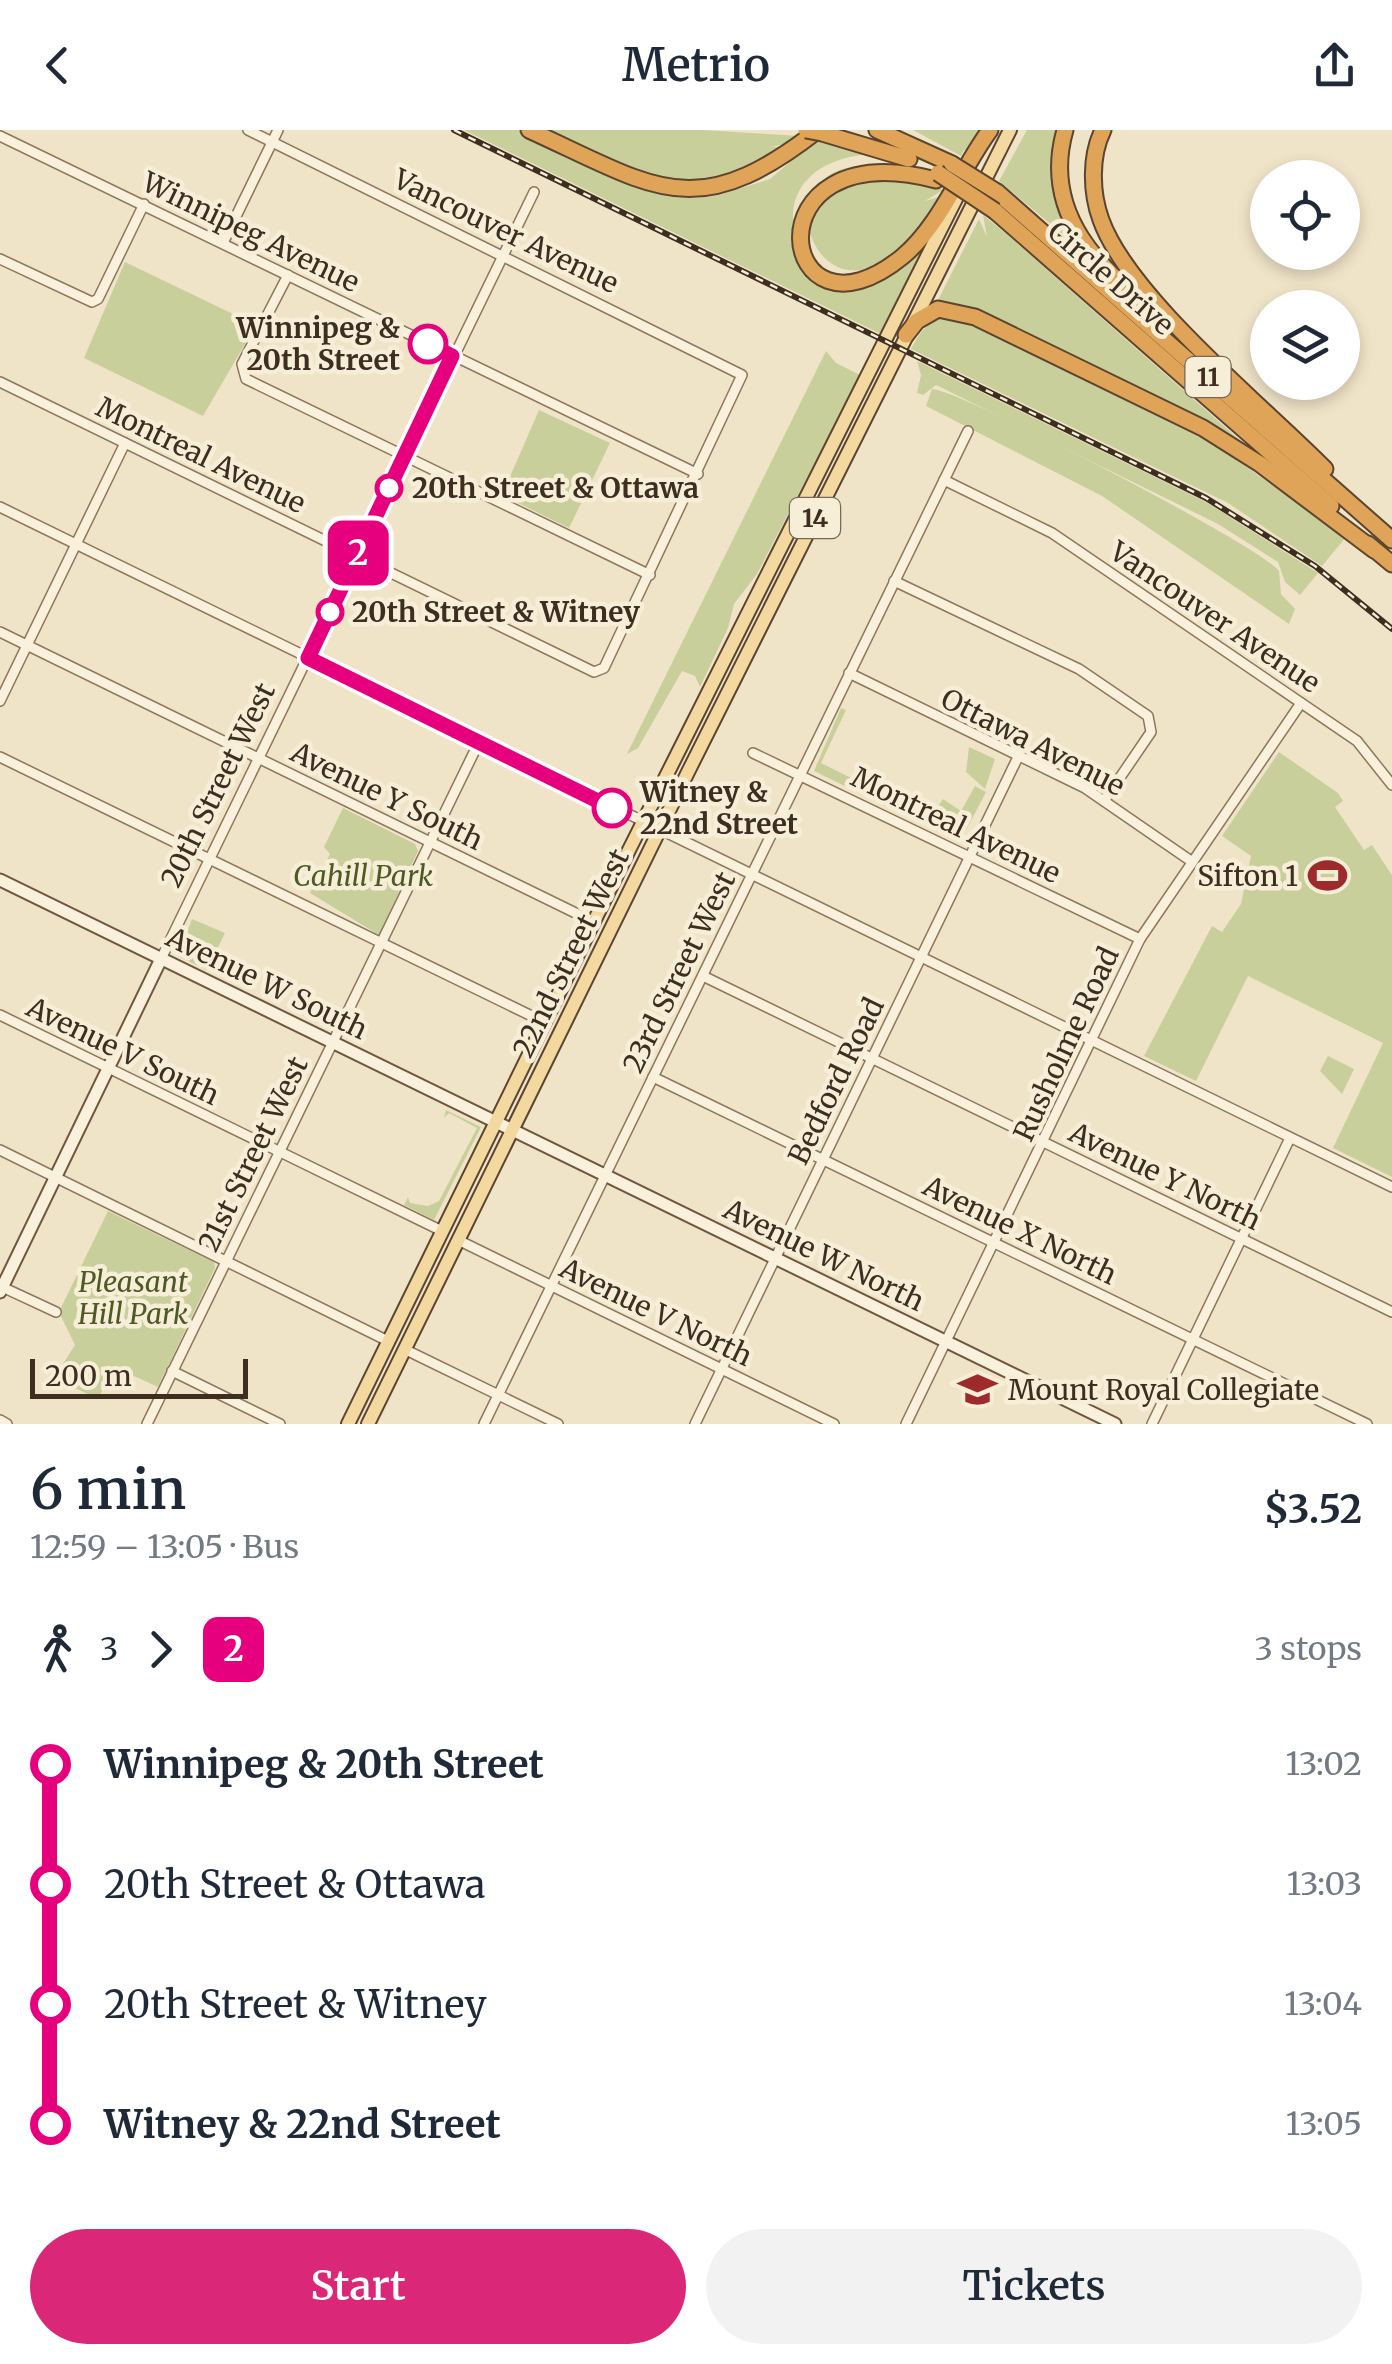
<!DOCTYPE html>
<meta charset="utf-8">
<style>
:root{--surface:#fff;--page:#f2f2f3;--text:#1f2937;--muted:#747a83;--accent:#db2777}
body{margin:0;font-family:Merriweather,serif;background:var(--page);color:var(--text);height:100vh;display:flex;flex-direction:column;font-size:38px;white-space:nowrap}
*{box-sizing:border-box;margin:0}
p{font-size:32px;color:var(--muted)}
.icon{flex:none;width:55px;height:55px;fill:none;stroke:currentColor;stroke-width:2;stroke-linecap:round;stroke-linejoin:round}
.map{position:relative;height:1294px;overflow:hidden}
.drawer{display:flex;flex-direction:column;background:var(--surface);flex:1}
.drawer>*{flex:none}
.badge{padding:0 20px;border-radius:15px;font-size:35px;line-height:65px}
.controls{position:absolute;left:1250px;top:30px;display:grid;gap:20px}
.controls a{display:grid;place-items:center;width:110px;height:110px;border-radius:50%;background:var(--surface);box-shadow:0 5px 15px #0003;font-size:50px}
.scale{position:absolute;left:30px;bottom:25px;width:218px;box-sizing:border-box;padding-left:10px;border:5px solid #3d2e20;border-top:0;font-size:28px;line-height:35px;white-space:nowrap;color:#3d2e20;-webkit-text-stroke:8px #f7eed8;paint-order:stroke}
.map>.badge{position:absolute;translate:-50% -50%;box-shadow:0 0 0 5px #fff}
.legs{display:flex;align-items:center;gap:15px;height:110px;padding:0 30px;font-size:32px}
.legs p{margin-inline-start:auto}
.summary{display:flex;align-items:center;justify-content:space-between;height:170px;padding:0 30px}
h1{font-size:55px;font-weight:600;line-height:75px}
.action{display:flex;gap:20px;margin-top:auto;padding:20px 30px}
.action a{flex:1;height:115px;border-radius:60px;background:var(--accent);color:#fff;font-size:40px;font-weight:600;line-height:115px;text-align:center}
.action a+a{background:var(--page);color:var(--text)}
ul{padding:0 30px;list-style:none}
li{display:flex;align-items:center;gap:35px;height:120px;font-size:38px}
li i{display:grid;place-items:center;width:15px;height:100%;margin:0 12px;background:currentColor}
li i::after{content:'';width:25px;height:25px;margin:-12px;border:8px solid;border-radius:50%;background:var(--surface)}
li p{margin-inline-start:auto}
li:first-child i{background:linear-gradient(#0000 50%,currentColor 0)}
li:last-child i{background:linear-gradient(currentColor 50%,#0000 0)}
header{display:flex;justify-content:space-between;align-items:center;height:130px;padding:0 30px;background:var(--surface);font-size:45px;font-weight:600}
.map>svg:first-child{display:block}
</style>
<header><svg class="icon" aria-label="back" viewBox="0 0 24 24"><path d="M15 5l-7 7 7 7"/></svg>Metrio<svg class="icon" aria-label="share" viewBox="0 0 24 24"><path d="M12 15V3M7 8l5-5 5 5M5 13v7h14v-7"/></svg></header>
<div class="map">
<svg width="1392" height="1294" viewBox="0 0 1392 1294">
<rect width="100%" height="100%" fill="#f0e4c8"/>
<g fill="#c9cf9b">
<path d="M464 0H517L659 64 688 68 716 66 770 49 817 9 869 24C715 39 827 234 924 112L923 122 883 205Z"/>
<path d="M546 0H703L800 6 791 13 769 17 788 16C770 26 751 39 732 45 666 68 604 27 546 0Z"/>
<path d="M913 0H980L969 22 964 20 961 26Z"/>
<path d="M1027 0H1060C1051 46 1058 75 1078 117L999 51Z"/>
<path d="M874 36 943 60 925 71 942 66C930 81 918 102 905 115 814 205 756 28 874 36Z"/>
<path d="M983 85 1011 108 1242 312 977 182 938 170 979 89 987 107Z"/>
<path d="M125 132 256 195 203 286 84 228Z"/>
<path d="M957 186 1194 300 1346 407 1322 436 1228 373 911 219C923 197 932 186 957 186Z"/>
<path d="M826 221 836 233 860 245 757 444 734 474 728 498 700 557 695 546 682 541 638 618 627 624Z"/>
<path d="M917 231 1206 372 1318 443 1300 465 1285 452 1278 432 1218 394 936 255 923 265 917 263 921 245Z"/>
<path d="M932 259C957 258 1262 417 1279 441L1281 464 1295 479 1289 494 1102 366 926 276Z"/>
<path d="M539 280 610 313 569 398 502 365Z"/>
<path d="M841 578 846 580 821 633 906 675 902 684 814 641Z"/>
<path d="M969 617 995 629 985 659 966 642Z"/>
<path d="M1279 622 1338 663 1343 671 1335 677 1364 720 1372 715 1392 745V1047L1333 1018 1383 913 1248 846 1196 951 1144 926 1212 796 1222 802 1241 774 1251 726 1222 706Z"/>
<path d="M975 656 986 662 962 708 928 691 943 669 961 681Z"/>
<path d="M343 678 415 714 418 721 379 805 310 763 330 724 324 717Z"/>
<path d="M192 789 225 803 207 840 178 826Z"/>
<path d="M1328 926 1354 939 1342 964 1320 941Z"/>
<path d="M446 980 481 997 434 1090 404 1075 408 1067 410 1073 428 1076 439 1071 477 998 449 983 444 988Z"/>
<path d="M108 1081 214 1132 215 1138 158 1257 114 1237 98 1269 54 1248 75 1215 59 1182Z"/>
</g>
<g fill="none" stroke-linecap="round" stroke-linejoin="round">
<defs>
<g id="street">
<path d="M0 6 698 344"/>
<path d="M223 113 278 0"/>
<path d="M0 129 92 172 98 169 144 74"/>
<path d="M288 145 242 234 246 249 650 445"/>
<path d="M0 252 594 542 604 538 742 245 248 0"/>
<path d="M944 350 1052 403 1357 611 1392 655"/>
<path d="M0 377 1392 1057"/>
<path d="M894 451 1079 539 1148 586 1151 602 1104 671"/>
<path d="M0 502 594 792"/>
<path d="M849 543 1085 658 1191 731"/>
<path d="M0 571 125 313"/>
<path d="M753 623 1140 809"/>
<path d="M0 627 544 892"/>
<path d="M161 829 534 62"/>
<path d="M703 846 1392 1182"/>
<path d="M0 885 442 1101"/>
<path d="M653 947 1367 1294"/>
<path d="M0 1020 388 1211"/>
<path d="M458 1110 834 1294"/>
<path d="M0 1156 56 1182"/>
<path d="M404 1219 558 1294"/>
<path d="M172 1241 280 1294"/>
<path d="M0 1290 7 1294"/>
<path d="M147 1294 479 612"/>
<path d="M484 1294 968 301"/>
<path d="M695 1294 1018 627"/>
<path d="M906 1294 1140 809 1301 573"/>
<path d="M1152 1294 1290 1008"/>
</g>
<g id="secondary">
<path d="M0 750 1115 1294"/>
<path d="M0 1162 161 829"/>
</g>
<g id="primary">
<path d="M348 1294 629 720 962 57"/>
<path d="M368 1294 688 642 1010 0"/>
</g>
<g id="highway">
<path d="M529 0C656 58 695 96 818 0"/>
<path d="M877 0 952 34"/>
<path d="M1065 0C1041 84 1100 141 1162 187"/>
<path d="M1103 0C1090 26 1091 63 1101 90 1129 168 1264 277 1325 339"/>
<path d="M822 3 909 29"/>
<path d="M936 50C744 0 778 228 902 127 940 96 961 39 990 0"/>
<path d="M997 62 1392 410"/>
<path d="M995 81 1331 376"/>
<path d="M906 205 917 191 938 179 975 187 1203 298 1260 334 1374 420"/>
<path d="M1368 414 1392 434"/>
</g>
</defs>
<use href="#street" stroke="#8d765c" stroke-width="12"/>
<use href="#secondary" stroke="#6f573f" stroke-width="15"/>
<use href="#primary" stroke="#5b4430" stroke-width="16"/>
<use href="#highway" stroke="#5b4430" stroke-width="19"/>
<use href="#street" stroke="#faf1dc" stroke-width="9"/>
<use href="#secondary" stroke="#faf1dc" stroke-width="11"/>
<use href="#primary" stroke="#f3d9a0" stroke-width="12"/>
<use href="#highway" stroke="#e0a458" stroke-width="15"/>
<defs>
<path id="rail" d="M454 0 1206 368 1315 436 1392 499"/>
</defs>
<use href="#rail" stroke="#3d2e20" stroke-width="6"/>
<use href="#rail" stroke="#f7eed8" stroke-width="2.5" stroke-dasharray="8" stroke-linecap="butt"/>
<defs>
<g id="highway-bridge">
<path d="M806 0 822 3"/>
<path d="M952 34 997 62"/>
<path d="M938 43 995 81"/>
</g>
</defs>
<use href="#highway-bridge" stroke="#5b4430" stroke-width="19" stroke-linecap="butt"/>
<use href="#highway-bridge" stroke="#e0a458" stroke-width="15"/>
</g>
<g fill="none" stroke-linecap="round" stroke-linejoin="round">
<defs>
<path id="line-1" d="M428 214 452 226 308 528 612 678"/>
</defs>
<use href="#line-1" stroke="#fff" stroke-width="22"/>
<use href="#line-1" stroke="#e6007e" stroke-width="15"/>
</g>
<defs>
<symbol id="stadium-bare" viewBox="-9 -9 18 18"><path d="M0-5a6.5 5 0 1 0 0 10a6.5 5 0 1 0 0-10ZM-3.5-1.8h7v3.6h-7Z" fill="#9e2a2b" stroke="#f7eed8" stroke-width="2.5" paint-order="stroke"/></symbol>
<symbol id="school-bare" viewBox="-9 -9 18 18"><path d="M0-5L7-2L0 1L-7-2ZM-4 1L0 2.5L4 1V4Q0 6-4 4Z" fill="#9e2a2b" stroke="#f7eed8" stroke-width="2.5" paint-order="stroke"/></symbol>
</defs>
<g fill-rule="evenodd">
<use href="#stadium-bare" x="1300" y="718" width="55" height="55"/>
<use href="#school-bare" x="950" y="1232" width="55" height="55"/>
</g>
<g fill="#fff" stroke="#e6007e" stroke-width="5">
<circle cx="428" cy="214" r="18"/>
<circle cx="389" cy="358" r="12"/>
<circle cx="330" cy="482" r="12"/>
<circle cx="612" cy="678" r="18"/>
</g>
<g text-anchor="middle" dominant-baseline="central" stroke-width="9" stroke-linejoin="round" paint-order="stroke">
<g fill="#f7eed8" stroke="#756857" stroke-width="2.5">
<rect x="1185.5" y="227" width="45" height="40" rx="8"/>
<rect x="790" y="368" width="50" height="40" rx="8"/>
</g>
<g font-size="25" font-weight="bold" fill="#3d2e20">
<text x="1208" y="247">11</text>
<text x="815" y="388">14</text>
</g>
<g font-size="28" fill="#3d2e20" stroke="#f7eed8">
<text transform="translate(506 101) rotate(26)">Vancouver Avenue</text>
<text transform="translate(251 102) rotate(26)">Winnipeg Avenue</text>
<text transform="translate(1111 148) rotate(41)">Circle Drive</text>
<text transform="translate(201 325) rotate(26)">Montreal Avenue</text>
<text transform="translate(1215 487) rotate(34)">Vancouver Avenue</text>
<text transform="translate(1033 612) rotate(27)">Ottawa Avenue</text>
<text transform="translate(218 655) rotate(-64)">20th Street West</text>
<text transform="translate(387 666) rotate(26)">Avenue Y South</text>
<text transform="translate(956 695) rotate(26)">Montreal Avenue</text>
<text transform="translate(571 823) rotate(-64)">22nd Street West</text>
<text transform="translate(679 842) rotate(-64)">23rd Street West</text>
<text transform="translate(267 853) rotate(26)">Avenue W South</text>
<text transform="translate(1066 914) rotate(-65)">Rusholme Road</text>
<text transform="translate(123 921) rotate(26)">Avenue V South</text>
<text transform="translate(836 951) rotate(-64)">Bedford Road</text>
<text transform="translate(253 1024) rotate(-64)">21st Street West</text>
<text transform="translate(1165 1046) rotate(26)">Avenue Y North</text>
<text transform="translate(1020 1100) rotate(26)">Avenue X North</text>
<text transform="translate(824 1125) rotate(26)">Avenue W North</text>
<text transform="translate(656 1182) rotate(26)">Avenue V North</text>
</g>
<g font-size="28" font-weight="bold" fill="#3d2e20" stroke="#f7eed8" text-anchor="start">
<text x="400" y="198" text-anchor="end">Winnipeg &amp;<tspan x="400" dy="32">20th Street</tspan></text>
<text x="412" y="358">20th Street &amp; Ottawa</text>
<text x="352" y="482">20th Street &amp; Witney</text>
<text x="640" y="662">Witney &amp;<tspan x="640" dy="32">22nd Street</tspan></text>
</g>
<g font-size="28" font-style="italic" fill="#4d5a26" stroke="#f7eed8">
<text x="363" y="746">Cahill Park</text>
<text x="133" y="1152">Pleasant<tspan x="133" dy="32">Hill Park</tspan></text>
</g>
<g font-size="28" fill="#3d2e20" stroke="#f7eed8" text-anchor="end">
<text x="1298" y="746">Sifton 1</text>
<text x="1008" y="1260" text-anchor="start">Mount Royal Collegiate</text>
</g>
</g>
</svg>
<div class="controls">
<a><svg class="icon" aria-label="locate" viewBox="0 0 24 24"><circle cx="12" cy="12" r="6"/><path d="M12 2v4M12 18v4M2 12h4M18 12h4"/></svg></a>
<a><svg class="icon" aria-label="layers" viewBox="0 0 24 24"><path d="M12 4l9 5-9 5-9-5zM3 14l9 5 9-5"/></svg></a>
</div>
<div class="scale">200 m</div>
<b class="badge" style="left:358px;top:423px;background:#e6007e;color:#fff">2</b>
</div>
<section class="drawer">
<div class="summary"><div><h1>6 min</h1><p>12:59 – 13:05 · Bus</p></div><b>$3.52</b></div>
<div class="legs"><svg class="icon" aria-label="walk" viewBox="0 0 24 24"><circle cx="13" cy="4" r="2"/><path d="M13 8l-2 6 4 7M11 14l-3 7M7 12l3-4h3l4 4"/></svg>3<svg class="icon" aria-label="forward" viewBox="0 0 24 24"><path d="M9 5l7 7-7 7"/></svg><b class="badge" style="background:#e6007e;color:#fff">2</b><p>3 stops</p></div>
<ul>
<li><i style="color:#e6007e"></i><b>Winnipeg &amp; 20th Street</b><p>13:02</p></li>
<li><i style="color:#e6007e"></i><span>20th Street &amp; Ottawa</span><p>13:03</p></li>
<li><i style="color:#e6007e"></i><span>20th Street &amp; Witney</span><p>13:04</p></li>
<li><i style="color:#e6007e"></i><b>Witney &amp; 22nd Street</b><p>13:05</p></li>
</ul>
<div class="action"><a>Start</a><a>Tickets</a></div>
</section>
